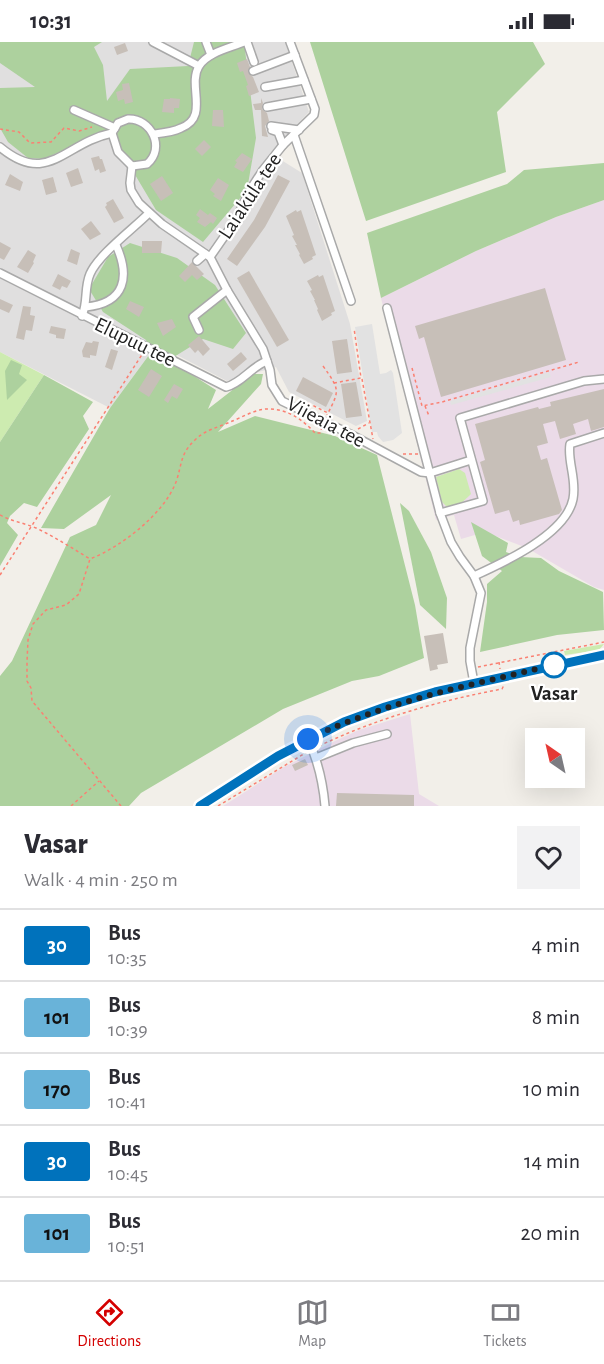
<!DOCTYPE html>
<meta charset="utf-8">
<style>
:root{--surface:#fff;--page:#f2f2f3;--text:#2b2b33;--muted:#7c7c81;--line:#e1e1e2;--accent:#d40000}
body{margin:0;font-family:"Alegreya Sans",sans-serif;background:var(--page);color:var(--text);height:100vh;display:flex;flex-direction:column;font-size:22px;white-space:nowrap}
*{box-sizing:border-box;margin:0}
p{font-size:20px;color:var(--muted)}
.icon{flex:none;width:33px;height:33px;fill:none;stroke:currentColor;stroke-width:2;stroke-linecap:round;stroke-linejoin:round}
.map{position:relative;height:764px;overflow:hidden}
.drawer{display:flex;flex-direction:column;background:var(--surface);flex:1}
.drawer>*{flex:none}
.badge{padding:0 12px;border-radius:4px;font-size:21px;line-height:39px}
.needle{width:39px;rotate:326deg}
.buttons{position:absolute;left:525px;top:686px;display:grid;gap:12px}
.buttons a{display:grid;place-items:center;width:60px;height:60px;border-radius:0px;background:var(--surface);box-shadow:0 6px 24px #0002;font-size:30px}
.you{position:absolute;width:30px;height:30px;margin:-15px;border:4px solid #fff;border-radius:50%;background:#1a73e8;box-shadow:0 0 0 9px #1a73e833}
.map>.badge{position:absolute;translate:-50% -50%;box-shadow:0 0 0 3px #fff}
.round{display:grid;place-items:center;flex:none;width:63px;height:63px;border-radius:0px;background:var(--page)}
.headline{display:flex;align-items:center;justify-content:space-between;height:102px;padding:0 24px}
h1{font-size:28px;font-weight:800;line-height:45px}
ul{padding:0;list-style:none}
li{display:flex;align-items:center;gap:18px;height:72px;padding:0 24px;border-top:2px solid var(--line)}
li div{flex:1}
li b{display:block;font-size:22px}
li em{font-style:normal}
li .badge{min-width:66px;font-weight:700;text-align:center}
.status{display:flex;justify-content:space-between;align-items:center;height:42px;padding:0 30px;background:var(--surface);direction:ltr}
.status svg{height:16px;fill:currentColor}
.tabs{display:flex;justify-content:space-around;align-items:center;height:84px;border-top:2px solid var(--line);background:var(--surface);font-size:16px;color:var(--muted)}
.tabs a{display:grid;justify-items:center;gap:3px}
.tabs .active{color:var(--accent)}
.map>svg:first-child{display:block}
</style>
<div class="status"><b>10:31</b><svg viewBox="0 0 49 12"><path d="M0 12V9h3v3zM5 12V6h3v6zM10 12V3h3v9zM15 12V0h3v12zM26 1h20v11H26zM47 4h2v5h-2z"/></svg></div>
<div class="map">
<svg width="604" height="764" viewBox="0 0 604 764">
<rect width="100%" height="100%" fill="#f2efe9"/>
<path fill="#e0dfdf" d="M0 0H285L309 70 270 111 302 131 350 282 367 379 356 384 289 350 276 325 227 339 171 310 149 313 110 366 0 310Z"/>
<g fill="#ebdbe8">
<path d="M604 158V548L594 545 527 506 485 490 461 497 454 473 436 478 381 256 476 209 556 175Z"/>
<path d="M410 672 419 752 439 764H223L284 725 337 698 359 688Z"/>
</g>
<g fill="#cdebb0">
<path d="M0 310 44 333 0 400Z"/>
<path d="M459 427 465 431 471 452C463 460 457 466 446 464L442 460 436 435Z"/>
<path d="M604 602 599 608 565 613 564 609Z"/>
</g>
<g fill="#add19e">
<path d="M0 0H102L94 5 103 23 107 59 130 27 188 24 194 0H244L256 96 247 148 203 200 156 168 109 89 43 117 28 116 8 100 0 86V46L35 45 0 21Z"/>
<path d="M310 0H533L545 22 497 70 506 130 366 179Z"/>
<path d="M604 121V158L556 175 476 209 381 256 367 191 507 142 524 128Z"/>
<path d="M130 201 177 216 215 243 246 291 233 307 203 297 169 318 216 348 208 367 253 332H263L261 342 218 390 255 374 335 394 377 413 415 563 424 616 379 634 352 639 283 667 141 751 129 764H0V634L12 619 70 495 96 483 111 453 64 487 41 486 110 366 149 313 146 298 103 270 89 247 108 215Z"/>
<path d="M11 318 22 323 19 332 27 338 7 358 5 329Z"/>
<path d="M44 333 93 360 83 374 89 387 37 465 24 461 10 474 7 481 18 493 0 524V400Z"/>
<path d="M400 461 409 469 431 510 447 556 446 587 420 563Z"/>
<path d="M471 480 508 501 506 510 520 515 541 516 559 529 603 550 604 588 557 593 480 610 487 560V542L502 529 482 514Z"/>
</g>
<g fill="#e2e2e2">
<path d="M372 282 380 332 386 331 391 328 393 331 402 391 393 398 383 400 378 394 377 390H372L355 285Z"/>
<path d="M549 330 551 335 451 363 450 359Z"/>
</g>
<g fill="#c7bfb8">
<path d="M125 1 128 9 117 13 114 5Z"/>
<path d="M247 17 250 25 248 30 253 35 259 50 249 54 246 44 248 43 243 29 240 30 237 21Z"/>
<path d="M129 41 133 60 125 62 124 57 118 59 116 50 123 48 122 42Z"/>
<path d="M170 56 180 57 179 66H174V71L162 70 164 57H170Z"/>
<path d="M261 56 263 61 262 67 267 71 269 79 265 84 268 95 262 94 261 68H255L253 62 261 61Z"/>
<path d="M213 68H223L224 85 212 84Z"/>
<path d="M204 98 211 105 202 114 195 107Z"/>
<path d="M242 111 252 117 243 130 234 125 237 120 235 119Z"/>
<path d="M99 114 100 117H102L106 129 100 131 99 127 95 129 91 116Z"/>
<path d="M78 126 83 141 71 145 66 131Z"/>
<path d="M10 132 23 140 20 149 5 143Z"/>
<path d="M278 133 290 139 265 185 237 224 227 217 254 178Z"/>
<path d="M162 134 173 151 161 159 150 142Z"/>
<path d="M53 135 57 150 46 153 42 138Z"/>
<path d="M218 136 229 143 221 159 213 154 215 152 210 148Z"/>
<path d="M113 157 124 176 114 181 105 165 107 163 106 161Z"/>
<path d="M200 167 208 173 210 171 217 176 213 182 211 180 205 185 197 180 200 176 196 173Z"/>
<path d="M296 168 297 170 301 168 316 213 312 215 313 217 304 222 299 213 300 212 295 203H297L292 194 294 193 286 174Z"/>
<path d="M91 179 101 192 90 198 81 187Z"/>
<path d="M142 199H162L161 211H142Z"/>
<path d="M0 200 11 206 4 218 0 216Z"/>
<path d="M71 207 80 211 77 223 67 219Z"/>
<path d="M28 208 36 213 33 220 34 221 28 231 17 225Z"/>
<path d="M192 220 204 232 197 238 192 233 185 240 179 234Z"/>
<path d="M249 229 289 298 277 305 237 236Z"/>
<path d="M58 232 71 239 67 246 62 244 60 248 52 244Z"/>
<path d="M318 233 319 235 323 233 335 269 331 271 332 273 322 279 317 268 318 267 314 258H315L310 249 312 248 307 239Z"/>
<path d="M545 246 566 318 441 355 424 295 419 297 415 284Z"/>
<path d="M0 257 13 263 9 271 0 267Z"/>
<path d="M130 259 144 265 139 275 126 267Z"/>
<path d="M23 264 31 265 30 273 35 274 32 289 26 288 24 298 16 296Z"/>
<path d="M172 277 176 285 163 294 157 281Z"/>
<path d="M51 284 66 287 64 297 56 296V293L49 291Z"/>
<path d="M199 294 210 307 203 314 198 308 195 311 188 303Z"/>
<path d="M347 297 352 330 337 332 332 299Z"/>
<path d="M93 299 99 300 96 314 90 313V316L83 315 82 309 86 300 92 301Z"/>
<path d="M111 307 118 309 112 328 105 325Z"/>
<path d="M241 310 247 317 233 329 227 322Z"/>
<path d="M151 327 162 334 149 355 138 348Z"/>
<path d="M303 335 333 351 326 365 296 349Z"/>
<path d="M356 340 362 374 346 376 341 342Z"/>
<path d="M174 342 183 347 177 357 172 354 168 361 164 358Z"/>
<path d="M604 347V385L591 389 588 377 573 382 576 392 560 397 555 379 543 382 548 401 537 404 541 418 547 416 562 468 559 472 520 483 519 478 513 480 509 468 495 472 480 420 485 418 475 382 538 365 539 367 551 364 550 360Z"/>
<path d="M443 591 448 621 437 623 438 627 430 629 424 594Z"/>
<path d="M305 717 308 723 295 729 292 723Z"/>
<path d="M337 751 414 753V764H336Z"/>
</g>
<g fill="none" stroke-linecap="round" stroke-linejoin="round">
<defs>
<g id="minor">
<path d="M153 0 199 24"/>
<path d="M206 0 211 13"/>
<path d="M247 0 254 20"/>
<path d="M253 29 295 13"/>
<path d="M265 45 304 38"/>
<path d="M267 65 311 57"/>
<path d="M74 68 115 86"/>
<path d="M128 77C151 76 166 106 147 122L132 124 118 110 112 91 118 81Z"/>
<path d="M271 84 299 88"/>
<path d="M272 88 278 90 283 103"/>
<path d="M154 92C163 91 173 90 181 86 210 75 187 44 199 24 208 10 230 6 244 0"/>
<path d="M294 93 351 259"/>
<path d="M0 105C48 145 64 101 112 91"/>
<path d="M132 124 130 141 131 148 139 161 162 182 210 215 227 248 263 307 270 328 272 343 282 359 350 392 421 430 430 431 471 418"/>
<path d="M210 215 235 179 250 148 263 128 283 103 314 73 315 67 290 0"/>
<path d="M197 219 205 212"/>
<path d="M0 231 226 345C242 341 252 324 267 319"/>
<path d="M86 265C126 261 130 234 116 203"/>
<path d="M387 266 440 471 451 500 460 515 474 534 481 551 470 606V619L474 641"/>
<path d="M82 274C88 260 84 246 90 232 98 213 133 187 149 171"/>
<path d="M199 288 193 275 227 248"/>
<path d="M440 471 483 459 460 376 584 339 604 337"/>
<path d="M474 534C505 520 566 492 573 457 577 437 567 419 570 402L604 391"/>
<path d="M308 697C318 719 323 740 325 764"/>
<path d="M316 716 353 701 387 692"/>
</g>
<path id="major" d="M201 764 278 714 344 680 385 665 435 650 604 613"/>
</defs>
<use href="#minor" stroke="#a9a9a9" stroke-width="10"/>
<use href="#major" stroke="#a06b00" stroke-width="12"/>
<g stroke="#fa8072" stroke-width="1.5" stroke-dasharray="3 3" stroke-linecap="butt">
<path d="M0 87 19 90 30 101 51 100 64 86 79 89 92 85"/>
<path d="M323 324C340 348 340 348 327 373"/>
<path d="M412 326 422 364 442 360 579 320"/>
<path d="M362 337 373 397"/>
<path d="M334 341 361 336 354 286"/>
<path d="M308 361 328 371"/>
<path d="M425 364 429 374"/>
<path d="M358 387 369 381"/>
<path d="M403 412H418"/>
<path d="M0 473C11 479 24 481 36 486 55 495 72 506 90 517"/>
<path d="M0 533 143 311"/>
<path d="M499 620 500 627"/>
<path d="M478 625 604 600"/>
<path d="M319 704C378 676 438 659 502 647L504 643"/>
<path d="M71 764 99 739"/>
<path d="M121 764 32 659 31 646 27 639V620L28 598 33 582 46 568 66 563 79 552 90 517C121 505 164 472 176 440 182 423 180 412 194 399 204 388 217 386 230 380 241 376 257 366 269 367 288 367 303 378 315 391H320L322 385"/>
<path d="M218 764 307 710"/>
</g>
<use href="#minor" stroke="#fff" stroke-width="7"/>
<use href="#major" stroke="#fcd6a4" stroke-width="9"/>
</g>
<g fill="none" stroke-linecap="round" stroke-linejoin="round">
<defs>
<path id="line" d="M200 764 278 714 344 680 385 665 435 650 604 613"/>
</defs>
<use href="#line" stroke="#fff" stroke-width="14"/>
<use href="#line" stroke="#0072bc" stroke-width="9"/>
<path stroke="#222" stroke-width="6" stroke-dasharray="0 10.8" d="M308 697C390 658 467 644 554 623"/>
</g>
<circle fill="#fff" stroke="#0072bc" stroke-width="3" cx="554" cy="623" r="12"/>
<g text-anchor="middle" dominant-baseline="central" stroke-width="4.5" stroke-linejoin="round" paint-order="stroke">
<g font-size="21" fill="#222" stroke="#fff">
<text transform="translate(250 154) rotate(-57)">Laiaküla tee</text>
<text transform="translate(135 300) rotate(26)">Elupuu tee</text>
<text transform="translate(326 380) rotate(28)">Viieaia tee</text>
</g>
<g font-size="21" font-weight="bold" fill="#222" stroke="#fff">
<text x="554" y="651">Vasar</text>
</g>
</g>
</svg>
<div class="buttons">
<a><svg class="needle" viewBox="-14 -14 28 28"><path d="M0-13l5 13h-10z" fill="#e53935"/><path d="M0 13l5-13h-10z" fill="#7c7c81"/></svg></a>
</div>
<div class="you" style="left:308px;top:697px"></div>
</div>
<section class="drawer">
<div class="headline"><div><h1>Vasar</h1><p>Walk · 4 min · 250 m</p></div><a class="round"><svg class="icon" aria-label="heart" viewBox="0 0 24 24"><path d="M12 20l-8-8c-3-5 5-10 8-4 3-6 11-1 8 4z"/></svg></a></div>
<ul>
<li><span class="badge" style="background:#0072bc;color:#fff">30</span><div><b>Bus</b><p>10:35</p></div><em>4 min</em></li>
<li><span class="badge" style="background:#69b3d9;color:#111">101</span><div><b>Bus</b><p>10:39</p></div><em>8 min</em></li>
<li><span class="badge" style="background:#69b3d9;color:#111">170</span><div><b>Bus</b><p>10:41</p></div><em>10 min</em></li>
<li><span class="badge" style="background:#0072bc;color:#fff">30</span><div><b>Bus</b><p>10:45</p></div><em>14 min</em></li>
<li><span class="badge" style="background:#69b3d9;color:#111">101</span><div><b>Bus</b><p>10:51</p></div><em>20 min</em></li>
</ul>
</section>
<nav class="tabs">
<a class="active"><svg class="icon" aria-label="directions" viewBox="0 0 24 24"><path d="M12 3l9 9-9 9-9-9zM9 14v-3h6M13 9l2 2-2 2"/></svg>Directions</a>
<a><svg class="icon" aria-label="map" viewBox="0 0 24 24"><path d="M3 6l6-2 6 2 6-2v14l-6 2-6-2-6 2zM9 4v14M15 6v14"/></svg>Map</a>
<a><svg class="icon" aria-label="tickets" viewBox="0 0 24 24"><path d="M3 7h18v10H3zM15 7v10"/></svg>Tickets</a>
</nav>
